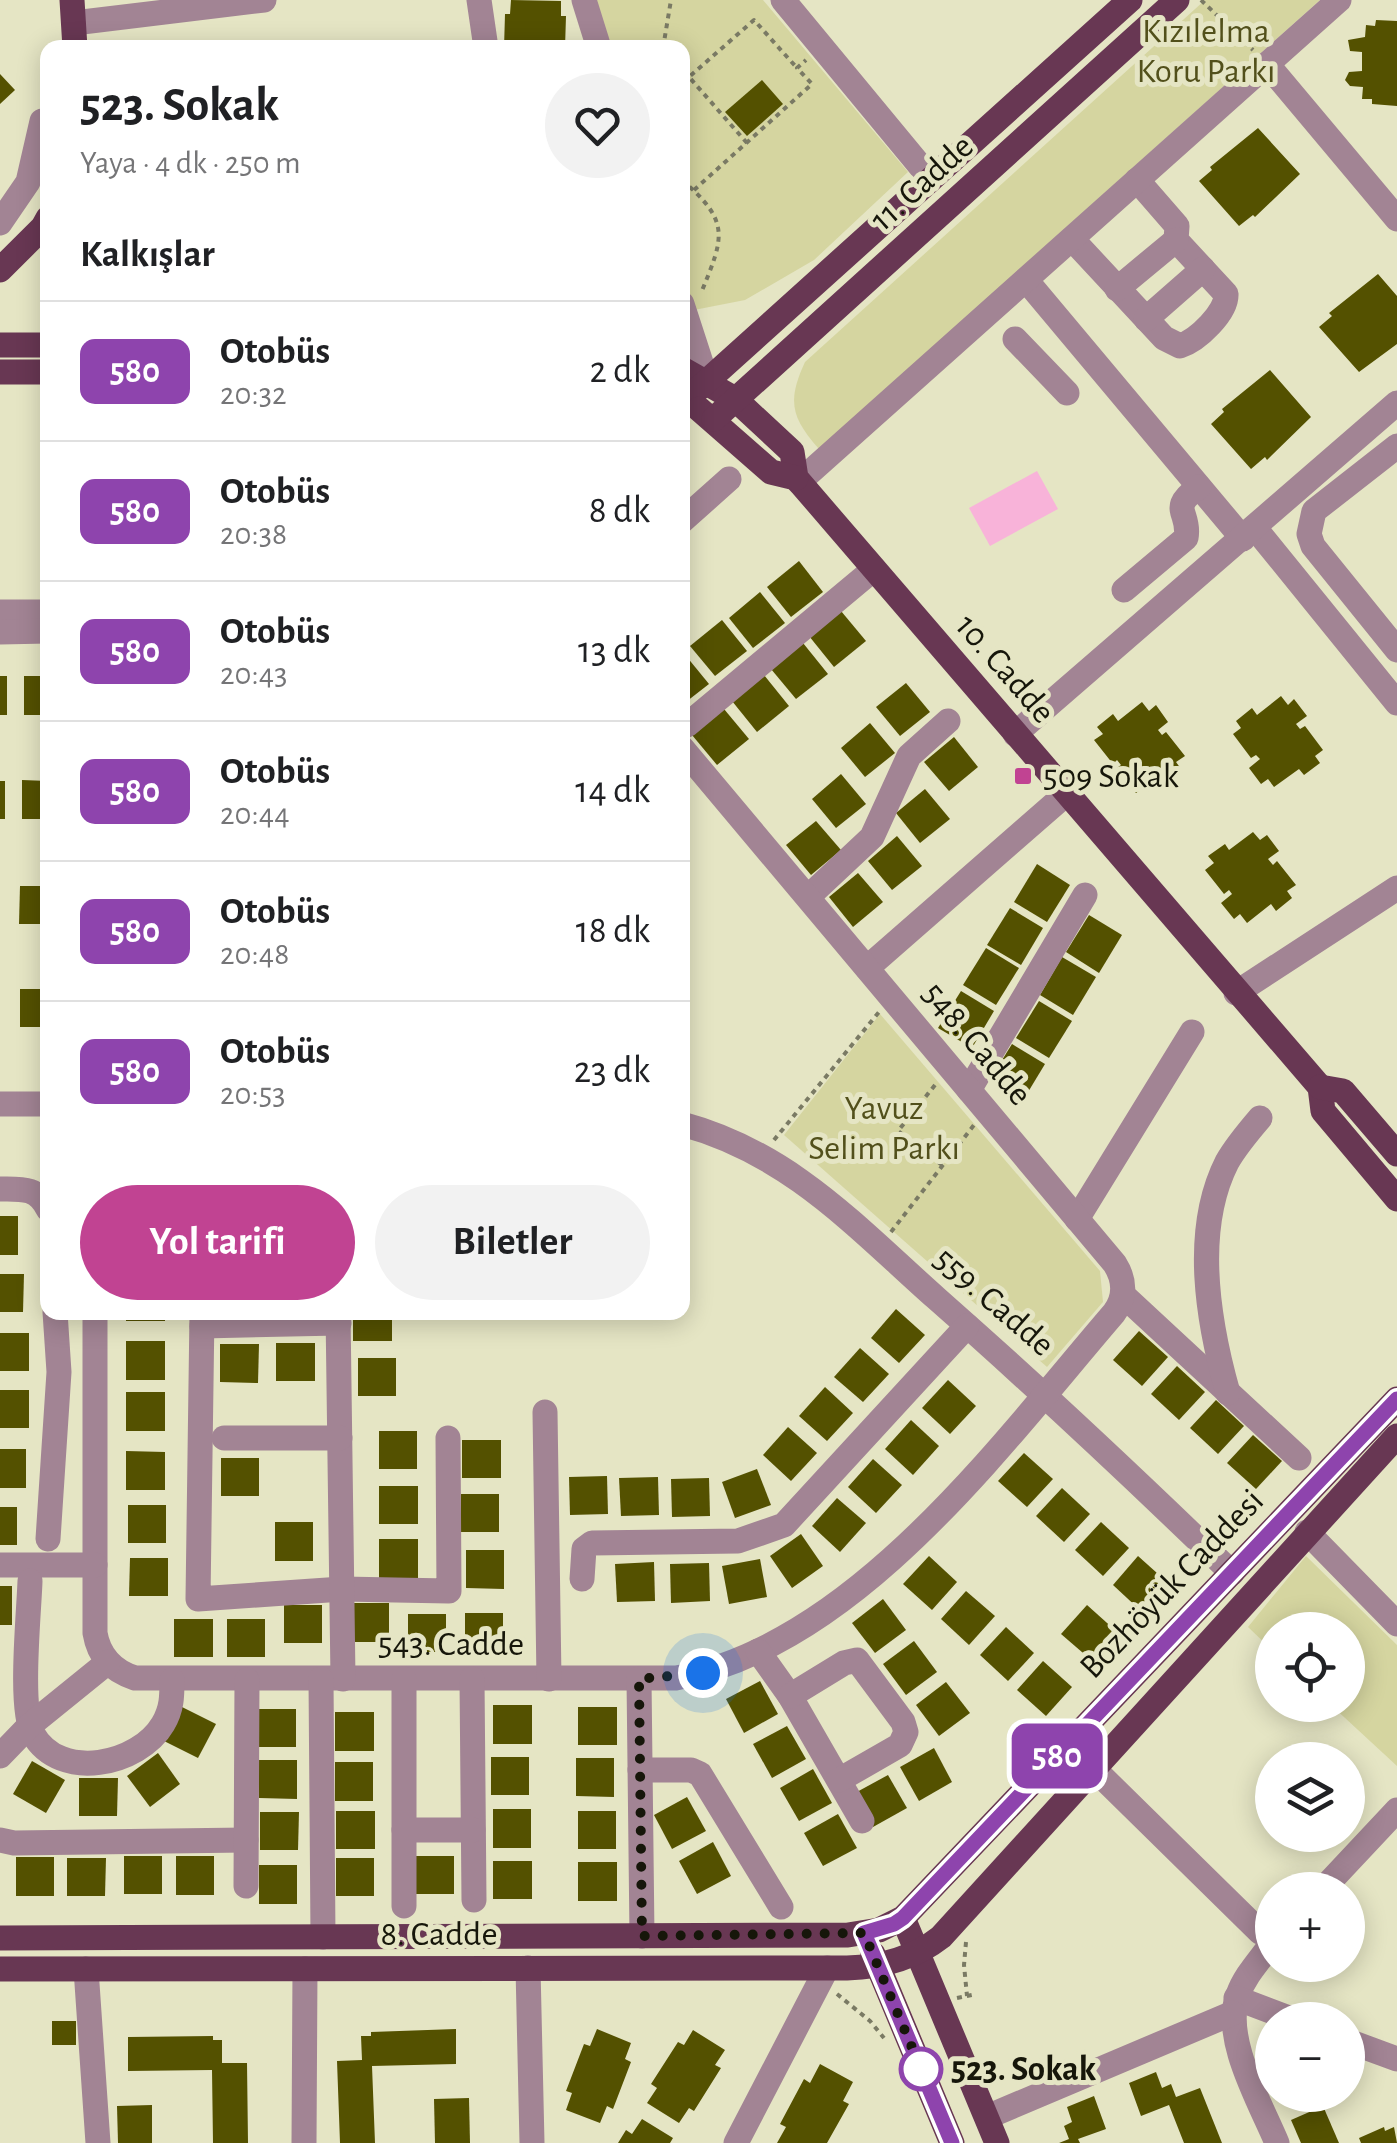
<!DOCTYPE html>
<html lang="tr">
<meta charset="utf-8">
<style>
:root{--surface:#fff;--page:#f2f2f2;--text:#202124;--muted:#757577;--line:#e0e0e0;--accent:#c14392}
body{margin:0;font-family:"Alegreya Sans",sans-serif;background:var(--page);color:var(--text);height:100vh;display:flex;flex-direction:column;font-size:38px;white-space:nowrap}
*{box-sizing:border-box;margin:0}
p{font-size:32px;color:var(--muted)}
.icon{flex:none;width:55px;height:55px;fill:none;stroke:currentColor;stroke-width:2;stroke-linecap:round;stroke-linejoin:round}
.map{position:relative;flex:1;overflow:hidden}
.sheet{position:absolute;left:40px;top:40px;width:650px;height:1280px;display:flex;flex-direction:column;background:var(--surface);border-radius:20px;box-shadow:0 5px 25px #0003}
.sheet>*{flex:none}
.badge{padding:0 20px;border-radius:15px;font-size:35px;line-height:65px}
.buttons{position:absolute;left:1255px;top:1612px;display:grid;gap:20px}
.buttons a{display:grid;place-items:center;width:110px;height:110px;border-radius:50%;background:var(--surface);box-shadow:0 5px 25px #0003;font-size:50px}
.you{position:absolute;width:50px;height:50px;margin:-25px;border:8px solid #fff;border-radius:50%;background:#1a73e8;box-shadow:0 0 0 15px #1a73e833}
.map>.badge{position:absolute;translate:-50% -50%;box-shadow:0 0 0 5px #fff}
h2{padding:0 40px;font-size:38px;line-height:90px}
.round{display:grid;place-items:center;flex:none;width:105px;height:105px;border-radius:52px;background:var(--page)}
.summary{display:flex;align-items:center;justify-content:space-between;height:170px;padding:0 40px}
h1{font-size:48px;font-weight:700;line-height:75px}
.button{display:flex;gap:20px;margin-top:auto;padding:20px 40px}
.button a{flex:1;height:115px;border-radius:60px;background:var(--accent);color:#fff;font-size:40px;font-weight:700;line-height:115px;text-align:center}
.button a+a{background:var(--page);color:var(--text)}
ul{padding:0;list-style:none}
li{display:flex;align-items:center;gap:30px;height:140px;padding:0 40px;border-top:2px solid var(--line)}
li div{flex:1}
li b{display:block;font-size:38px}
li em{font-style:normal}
li .badge{min-width:110px;font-weight:700;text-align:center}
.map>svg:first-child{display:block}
</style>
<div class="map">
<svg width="1397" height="2143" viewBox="0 0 1397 2143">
<rect width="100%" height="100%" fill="#e5e5c4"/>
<g fill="#d5d5a0">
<path d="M594 0H763L908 172 814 260 745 300 694 310 682 273V48L610 47Z"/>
<path d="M1205 0H1320L819 449C791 417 787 401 805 362Z"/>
<path d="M880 1014 1100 1271 1103 1302 1047 1367 784 1135Z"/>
<path d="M1306 1556 1397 1645V1766L1331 1705H1348V1630H1272V1650L1248 1627Z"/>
</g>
<path fill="#f8b3d9" d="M1037 471 1058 509 990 546 969 508Z"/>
<g fill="#545100">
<path d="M511 0 561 1V16H566L565 48H504L505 14H510Z"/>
<path d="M1376 20 1397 21V106L1372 104V99H1362L1363 87 1350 86 1345 80 1349 72 1362 71V52L1350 51 1348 40 1365 37 1366 25 1375 26Z"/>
<path d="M0 74 15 90 0 104Z"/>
<path d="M762 80 783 104 747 136 725 112Z"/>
<path d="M1258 128 1300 174 1255 217 1253 215 1239 226 1199 181 1212 170 1210 167Z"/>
<path d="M1378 274 1397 296V344L1359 372 1319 327 1332 316 1329 313Z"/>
<path d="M1270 370 1311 417 1267 460 1265 457 1251 469 1211 424 1224 412 1222 409Z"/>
<path d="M799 561 823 592 791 617 767 587Z"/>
<path d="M760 592 785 623 753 648 729 618Z"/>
<path d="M841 611 866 641 834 667 809 636Z"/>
<path d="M722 620 747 651 715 676 690 646Z"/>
<path d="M803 643 828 674 796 699 771 669Z"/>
<path d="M682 651 709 684 682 705Z"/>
<path d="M764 675 789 706 757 732 732 701Z"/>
<rect x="0" y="676" width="7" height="39"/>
<rect x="24" y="676" width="24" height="39"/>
<path d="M906 683 930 712 900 736 876 707Z"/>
<path d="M1281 696 1288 705 1294 699 1307 716 1296 724 1300 729 1305 726 1323 750 1315 756 1320 763 1304 775 1299 769 1274 787 1268 779 1261 784 1249 768 1260 759 1256 755 1251 758 1233 734 1241 728 1236 721 1252 708 1257 715Z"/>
<path d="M1142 702 1149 711 1156 705 1168 722 1158 730 1162 735 1166 732 1185 756 1176 762 1181 769 1165 781 1160 775 1136 793 1129 784 1123 789 1110 773 1121 765 1117 760 1113 764 1094 740 1103 734 1097 727 1113 714 1118 721Z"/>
<path d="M724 709 749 739 717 765 692 735Z"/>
<path d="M870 723 895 753 865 777 841 748Z"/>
<path d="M954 737 978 767 949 791 924 762Z"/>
<path d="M841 774 866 804 836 828 812 799Z"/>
<path d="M22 780 48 781V819H22Z"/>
<rect x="0" y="781" width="5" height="38"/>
<path d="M925 789 950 819 920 843 896 813Z"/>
<path d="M816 821 841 850 811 875 786 845Z"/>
<path d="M1253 832 1260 840 1267 835 1279 851 1268 859 1273 865 1277 861 1296 885 1287 891 1292 898 1276 911 1271 904 1247 923 1240 914 1234 919 1221 903 1232 894 1229 890 1224 894 1205 870 1214 863 1208 856 1225 844 1229 850Z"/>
<path d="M897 836 922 866 892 890 868 861Z"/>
<path d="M1037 864 1070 885 1047 922 1014 902Z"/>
<path d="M858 873 883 902 853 927 829 897Z"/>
<path d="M20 886H48V924H19Z"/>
<path d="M1010 908 1043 928 1021 965 987 945Z"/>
<path d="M1089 915 1122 935 1099 973 1066 952Z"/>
<path d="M986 948 1019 968 996 1005 963 985Z"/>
<path d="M1062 957 1096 977 1073 1015 1040 995Z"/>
<rect x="20" y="989" width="28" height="38"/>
<path d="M961 991 994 1011 972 1048 938 1028Z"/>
<path d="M1039 1001 1072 1021 1049 1058 1016 1038Z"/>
<path d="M1012 1044 1045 1064 1022 1102 989 1081Z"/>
<rect x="0" y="1216" width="18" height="39"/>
<path d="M0 1274H24L23 1312H0Z"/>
<path d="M896 1309 925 1335 899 1363 871 1338Z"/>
<rect x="126" y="1312" width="39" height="9"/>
<rect x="353" y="1312" width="39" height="29"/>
<path d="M1139 1331 1168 1357 1142 1386 1113 1360Z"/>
<rect x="0" y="1333" width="29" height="38"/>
<rect x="126" y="1341" width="39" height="39"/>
<rect x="276" y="1343" width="39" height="38"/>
<path d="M220 1344H259L258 1383 220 1382Z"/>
<path d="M860 1348 889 1374 863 1402 834 1377Z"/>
<rect x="358" y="1358" width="38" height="38"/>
<path d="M1177 1366 1205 1392 1179 1420 1151 1394Z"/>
<path d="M948 1380 976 1406 950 1434 922 1408Z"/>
<path d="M825 1387 853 1413 827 1441 799 1416Z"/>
<rect x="0" y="1390" width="29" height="38"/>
<rect x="126" y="1392" width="39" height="39"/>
<path d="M1216 1400 1244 1426 1218 1454 1190 1428Z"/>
<path d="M911 1420 939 1446 913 1475 885 1449Z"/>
<path d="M788 1427 817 1453 791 1481 763 1455Z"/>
<rect x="379" y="1431" width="38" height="38"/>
<path d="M1253 1435 1282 1461 1256 1489 1227 1463Z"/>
<rect x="462" y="1440" width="39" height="38"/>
<rect x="0" y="1449" width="26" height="39"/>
<path d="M126 1451 165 1452V1490H126Z"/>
<path d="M1024 1453 1053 1479 1027 1507 998 1481Z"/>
<rect x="221" y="1458" width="38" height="38"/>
<path d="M873 1459 902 1485 876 1513 848 1487Z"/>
<path d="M757 1469 771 1505 735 1518 722 1482Z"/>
<path d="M607 1476 608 1514 570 1515 569 1477Z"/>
<path d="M658 1477 659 1515 621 1516 619 1478Z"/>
<path d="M709 1478 710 1516 672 1517 671 1479Z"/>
<rect x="379" y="1486" width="39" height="38"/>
<path d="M1062 1488 1090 1514 1064 1542 1036 1516Z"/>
<rect x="461" y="1494" width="38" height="38"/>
<path d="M837 1498 866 1523 840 1552 812 1526Z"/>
<rect x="128" y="1505" width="38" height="38"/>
<rect x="0" y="1507" width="17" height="38"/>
<rect x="275" y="1522" width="38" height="39"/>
<path d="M1101 1522 1129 1548 1103 1576 1075 1550Z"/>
<path d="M801 1534 823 1566 792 1588 770 1556Z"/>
<rect x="379" y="1539" width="39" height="39"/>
<path d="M466 1550H504V1589L466 1588Z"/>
<path d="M929 1556 957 1582 932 1610 903 1584Z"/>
<path d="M1138 1556 1167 1582 1141 1611 1113 1585Z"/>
<path d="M130 1558H168V1596H129Z"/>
<path d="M760 1559 767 1597 729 1604 722 1566Z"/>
<path d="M654 1562 655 1601 617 1602 615 1564Z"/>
<path d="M709 1563 710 1601 671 1603 670 1564Z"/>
<rect x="0" y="1586" width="12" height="39"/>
<path d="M966 1591 995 1616 969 1645 941 1619Z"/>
<path d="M883 1599 906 1630 875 1653 852 1623Z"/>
<rect x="351" y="1603" width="38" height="39"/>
<rect x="284" y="1605" width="38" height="38"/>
<path d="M1087 1605 1116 1631 1090 1659 1061 1634Z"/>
<rect x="465" y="1613" width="38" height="38"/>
<rect x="408" y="1614" width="38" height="38"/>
<rect x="174" y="1619" width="39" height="38"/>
<rect x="227" y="1619" width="38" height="38"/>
<path d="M1006 1627 1034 1653 1008 1681 980 1655Z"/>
<path d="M914 1641 937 1672 906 1695 883 1664Z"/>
<path d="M1043 1661 1072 1687 1046 1716 1017 1690Z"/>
<path d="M760 1681 778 1714 744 1733 726 1699Z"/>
<path d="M946 1682 970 1713 939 1736 916 1705Z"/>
<rect x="493" y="1705" width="39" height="39"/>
<path d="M182 1707 216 1724 198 1758 164 1741Z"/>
<rect x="578" y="1707" width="39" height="38"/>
<rect x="258" y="1709" width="38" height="38"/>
<rect x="335" y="1712" width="39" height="39"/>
<path d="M787 1726 806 1759 772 1778 753 1744Z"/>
<path d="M934 1748 952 1782 919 1801 900 1767Z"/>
<path d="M158 1753 180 1784 150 1807 127 1776Z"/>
<rect x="491" y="1757" width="38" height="38"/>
<path d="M576 1758H614V1797L576 1796Z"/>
<path d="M259 1760H297V1799L259 1798Z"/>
<path d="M32 1761 65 1780 46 1813 13 1794Z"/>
<rect x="335" y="1762" width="38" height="39"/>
<path d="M813 1769 832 1803 799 1821 780 1788Z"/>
<path d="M888 1775 907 1808 873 1827 855 1793Z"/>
<path d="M79 1778H118L117 1816H79Z"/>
<path d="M687 1797 706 1831 672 1849 654 1815Z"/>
<rect x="493" y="1809" width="38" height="39"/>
<rect x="336" y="1811" width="39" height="38"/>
<rect x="578" y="1811" width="38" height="38"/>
<path d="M260 1812H299L298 1850H260Z"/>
<path d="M838 1814 857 1848 823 1866 804 1833Z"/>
<path d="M713 1842 731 1876 697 1894 679 1861Z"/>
<rect x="124" y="1856" width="38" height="38"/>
<rect x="176" y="1856" width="38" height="39"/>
<rect x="416" y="1856" width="38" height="38"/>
<rect x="16" y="1857" width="38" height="39"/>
<path d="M67 1858H106L105 1896H67Z"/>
<rect x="336" y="1858" width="38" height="38"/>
<rect x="493" y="1861" width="39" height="38"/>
<rect x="578" y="1862" width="39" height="39"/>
<rect x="259" y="1865" width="38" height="39"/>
<rect x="52" y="2021" width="24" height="24"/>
<path d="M456 2029V2064L372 2066 375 2143H340L337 2061 362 2060 361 2036H371V2032Z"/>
<path d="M597 2029 631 2043 625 2059 631 2062 613 2109 607 2106 600 2123 566 2110 572 2093 566 2091 584 2044 590 2046Z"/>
<path d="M693 2030 725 2050 715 2065 721 2068 694 2111 689 2108 679 2123 647 2103 657 2088 651 2084 678 2042 684 2045Z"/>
<path d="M213 2036V2040H222V2063H247L248 2143H213L212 2070 128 2071V2037Z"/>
<path d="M820 2064 853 2082 843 2101 849 2104 827 2143H777L786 2127 780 2124 804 2079 810 2083Z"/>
<path d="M1156 2072 1162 2088 1171 2084 1176 2097 1200 2088 1222 2143H1184L1169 2105 1141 2116 1129 2083Z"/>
<path d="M1094 2096 1106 2129 1078 2139 1080 2143H1059L1069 2139 1064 2126 1072 2122 1067 2107Z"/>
<path d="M469 2098 470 2143H435L434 2099Z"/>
<path d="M152 2105V2143H118L117 2106Z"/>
<path d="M1323 2106 1339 2143H1301L1291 2120Z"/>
<path d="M642 2119 673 2138 670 2143H618L626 2130 632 2134Z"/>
<path d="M1384 2127 1385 2131 1394 2127 1397 2143H1361L1359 2138Z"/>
</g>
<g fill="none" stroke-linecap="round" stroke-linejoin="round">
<g stroke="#7a7a64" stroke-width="4" stroke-dasharray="5 5" stroke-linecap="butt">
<path d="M1201 0 1253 50"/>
<path d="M663 48 671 0"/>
<path d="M747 143 689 77 754 20 797 68"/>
<path d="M682 180C731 222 724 237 701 293"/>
<path d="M694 190 812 84 797 68 806 60"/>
<path d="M935 1085 898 1131 942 1165"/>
<path d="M774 1140 879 1012"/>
<path d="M891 1232 974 1125"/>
<path d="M966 1942 964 1965 967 1996"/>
<path d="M837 1994 870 2021 884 2038"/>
<path d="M957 1998 972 1995"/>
</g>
<g stroke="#a28494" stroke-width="25">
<path d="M479 0 486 48"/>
<path d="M584 0 599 48"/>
<path d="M783 0 931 179"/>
<path d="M74 23 264 0"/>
<path d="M1267 64 1397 219"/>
<path d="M0 223 28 182 42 121"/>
<path d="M1072 239 1164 338 1180 346C1198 340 1227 312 1226 294L1176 240 1177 226 1137 180"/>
<path d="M1026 280 1243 539"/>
<path d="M1117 289 1176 240"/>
<path d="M682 304 707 381"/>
<path d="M1146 319 1203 269"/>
<path d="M1015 339 1067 393"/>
<path d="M1397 446 1314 511 1309 534 1313 546 1397 650"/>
<path d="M799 482 1339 0"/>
<path d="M682 521 729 479"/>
<path d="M1255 528 1397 703"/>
<path d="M1124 590 1186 538C1191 512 1167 509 1199 487"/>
<path d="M0 612H48"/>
<path d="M0 632 48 631"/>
<path d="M687 725 874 569"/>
<path d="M1015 734 1397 403"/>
<path d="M808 897 872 837 909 756 948 721"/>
<path d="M867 968 1066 794"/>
<path d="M1236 993 1397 888"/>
<path d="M969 1090 1085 895"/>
<path d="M0 1104H48"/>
<path d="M682 1124C790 1153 856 1227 936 1298 1037 1387 1135 1479 1232 1573"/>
<path d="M0 1189C22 1189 37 1187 48 1209"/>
<path d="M1077 1219 1192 1032"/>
<path d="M1123 1295 1299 1458"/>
<path d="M95 1312V1633C99 1657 113 1671 135 1678H676C855 1646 1002 1443 1114 1313 1126 1297 1125 1280 1115 1264L682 748"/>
<path d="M202 1312 198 1599 342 1589 449 1591 448 1438"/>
<path d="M338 1312 343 1679"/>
<path d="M202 1326 339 1323"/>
<path d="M1228 1393C1208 1322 1192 1231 1227 1162 1236 1146 1248 1132 1260 1118"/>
<path d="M545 1412 549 1679"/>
<path d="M224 1438H340"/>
<path d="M1307 1532 1397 1624"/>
<path d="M48 1539 59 1372 55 1312"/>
<path d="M0 1565H95"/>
<path d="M582 1579 584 1549 592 1543 738 1541 784 1525 967 1326"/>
<path d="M30 1581C29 1613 19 1709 33 1734 60 1782 139 1765 163 1724 172 1709 172 1696 172 1680"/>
<path d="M758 1651 790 1696 862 1821"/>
<path d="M321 1679 323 1937"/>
<path d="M472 1679 474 1900"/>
<path d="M639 1679 642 1936"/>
<path d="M790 1696 844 1663 857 1660 903 1722 906 1732 900 1745 839 1780"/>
<path d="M0 1756 29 1726 108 1662"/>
<path d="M1093 1768 1260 1932"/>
<path d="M640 1770H691L700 1774 781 1907"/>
<path d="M404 1830H473"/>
<path d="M0 1840 14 1843 246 1840"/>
<path d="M246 1886 247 1680"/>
<path d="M1322 1890 1397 1810"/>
<path d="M404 1906V1679"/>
<path d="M1272 1943C1260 1960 1245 1975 1238 1995 1222 2038 1260 2102 1277 2143"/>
<path d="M528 1968 532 2143"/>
<path d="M86 1969 98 2143"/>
<path d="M1236 1998 1294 2020"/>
<path d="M1348 2041 1397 2059"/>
<path d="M987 2117 1233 2013"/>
<path d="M304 2143 305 1969"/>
<path d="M736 2143 827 1968"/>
</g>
<g stroke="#683753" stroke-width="25">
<path d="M72 0 75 48"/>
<path d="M0 270 43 227 48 218"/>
<path d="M0 345H48"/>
<path d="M682 369 735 399 792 452 796 478 1320 1087 1323 1111 1397 1199"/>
<path d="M0 372H48"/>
<path d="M686 400 1130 0"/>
<path d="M699 409 771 472 796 478"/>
<path d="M714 419 1177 0"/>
<path d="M1320 1087 1343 1091 1397 1154"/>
<path d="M903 1918 997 2143"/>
<path d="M0 1938 848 1935 879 1930 903 1918 1397 1399"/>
<path d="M873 1954 952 2143"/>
<path d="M0 1969 847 1968C882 1967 913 1959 941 1937L1397 1436"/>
</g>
</g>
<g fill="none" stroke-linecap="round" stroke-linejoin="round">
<defs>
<path id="line" d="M952 2143 864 1933 894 1924 903 1918 1397 1399"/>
</defs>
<use href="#line" stroke="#fff" stroke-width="22"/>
<use href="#line" stroke="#8e44ad" stroke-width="15"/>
<path stroke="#16160a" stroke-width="10" stroke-dasharray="0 18" d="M703 1673 639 1679 642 1936 864 1933 921 2069"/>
</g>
<rect fill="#c14392" stroke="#e5e5c4" stroke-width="4" x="1013" y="766" width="20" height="20" rx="5"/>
<circle fill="#fff" stroke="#8e44ad" stroke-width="5" cx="921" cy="2069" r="20"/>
<g text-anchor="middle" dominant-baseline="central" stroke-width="10" stroke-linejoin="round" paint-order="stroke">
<g font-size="35" fill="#52501b" stroke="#e5e5c4">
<text x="1206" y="31">Kızılelma<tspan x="1206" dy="40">Koru Parkı</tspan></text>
<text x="884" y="1108">Yavuz<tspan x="884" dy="40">Selim Parkı</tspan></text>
</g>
<g font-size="35" fill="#16160a" stroke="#e5e5c4">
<text transform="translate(922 183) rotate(-42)">11. Cadde</text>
<text transform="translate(1005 669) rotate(49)">10. Cadde</text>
<text transform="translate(977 1044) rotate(50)">548. Cadde</text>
<text transform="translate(994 1302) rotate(41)">559. Cadde</text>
<text transform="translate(1172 1584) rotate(-46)">Bozhöyük Caddesi</text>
<text x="451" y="1644">543. Cadde</text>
<text x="439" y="1934">8. Cadde</text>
</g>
<g font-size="35" fill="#16160a" stroke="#e5e5c4" text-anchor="start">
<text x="1043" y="776">509 Sokak</text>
</g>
<g font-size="35" font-weight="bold" fill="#16160a" stroke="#e5e5c4" text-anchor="start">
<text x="951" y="2069">523. Sokak</text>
</g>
</g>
</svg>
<div class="buttons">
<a><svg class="icon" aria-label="locate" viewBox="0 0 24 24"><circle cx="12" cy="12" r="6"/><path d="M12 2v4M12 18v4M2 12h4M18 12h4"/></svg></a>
<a><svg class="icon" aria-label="layers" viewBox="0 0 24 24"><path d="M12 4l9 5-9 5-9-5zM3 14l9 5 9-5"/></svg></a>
<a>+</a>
<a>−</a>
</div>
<div class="you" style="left:703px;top:1673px"></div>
<b class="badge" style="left:1057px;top:1756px;background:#8e44ad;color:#fff">580</b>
<section class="sheet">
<div class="summary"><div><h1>523. Sokak</h1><p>Yaya · 4 dk · 250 m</p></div><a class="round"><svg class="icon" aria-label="heart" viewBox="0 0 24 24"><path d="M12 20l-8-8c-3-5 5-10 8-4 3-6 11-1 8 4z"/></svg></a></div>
<h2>Kalkışlar</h2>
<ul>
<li><span class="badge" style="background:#8e44ad;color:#fff">580</span><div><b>Otobüs</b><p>20:32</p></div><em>2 dk</em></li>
<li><span class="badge" style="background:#8e44ad;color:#fff">580</span><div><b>Otobüs</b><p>20:38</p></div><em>8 dk</em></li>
<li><span class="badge" style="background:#8e44ad;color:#fff">580</span><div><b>Otobüs</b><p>20:43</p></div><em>13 dk</em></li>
<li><span class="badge" style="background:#8e44ad;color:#fff">580</span><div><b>Otobüs</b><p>20:44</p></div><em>14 dk</em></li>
<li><span class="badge" style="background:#8e44ad;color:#fff">580</span><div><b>Otobüs</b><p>20:48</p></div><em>18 dk</em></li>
<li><span class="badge" style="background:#8e44ad;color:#fff">580</span><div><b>Otobüs</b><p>20:53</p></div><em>23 dk</em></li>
</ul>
<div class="button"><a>Yol tarifi</a><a>Biletler</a></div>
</section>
</div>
